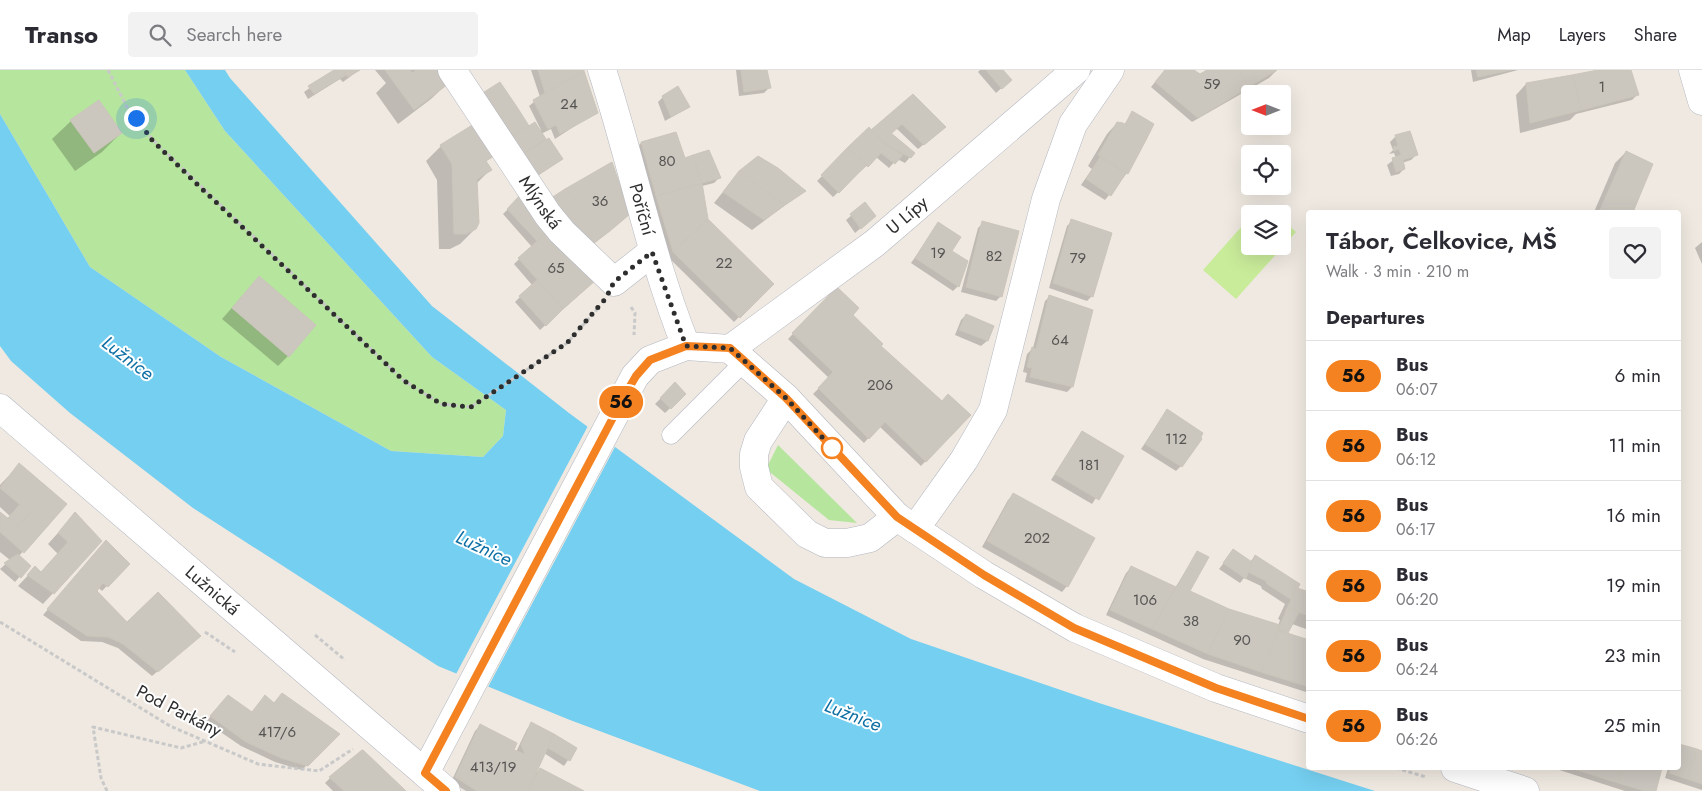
<!DOCTYPE html>
<meta charset="utf-8">
<style>
:root{--surface:#fff;--page:#f2f2f3;--text:#2b2b33;--muted:#7c7c81;--line:#e1e1e2}
body{margin:0;font-family:Jost,sans-serif;background:var(--page);color:var(--text);height:100vh;display:flex;flex-direction:column;font-size:19px;white-space:nowrap}
*{box-sizing:border-box;margin:0}
p{font-size:16px;color:var(--muted)}
.icon{flex:none;width:28px;height:28px;fill:none;stroke:currentColor;stroke-width:2;stroke-linecap:round;stroke-linejoin:round}
.map{position:relative;flex:1;overflow:hidden}
.panel{position:absolute;left:1306px;top:140px;width:375px;height:560px;display:flex;flex-direction:column;background:var(--surface);border-radius:5px;box-shadow:0 5px 20px #0002}
.panel>*{flex:none}
.badge{padding:0 10px;border-radius:16px;font-size:18px;line-height:32px}
.needle{width:32px;rotate:270deg}
.tools{position:absolute;left:1241px;top:15px;display:grid;gap:10px}
.tools a{display:grid;place-items:center;width:50px;height:50px;border-radius:5px;background:var(--surface);box-shadow:0 5px 20px #0002;font-size:25px}
.you{position:absolute;width:25px;height:25px;margin:-12px;border:4px solid #fff;border-radius:50%;background:#1a73e8;box-shadow:0 0 0 8px #1a73e833}
.map>.badge{position:absolute;translate:-50% -50%;box-shadow:0 0 0 2px #fff}
h2{padding:0 20px;font-size:19px;line-height:45px}
.round{display:grid;place-items:center;flex:none;width:52px;height:52px;border-radius:5px;background:var(--page)}
.head{display:flex;align-items:center;justify-content:space-between;height:85px;padding:0 20px}
h1{font-size:24px;font-weight:600;line-height:38px}
ul{padding:0;list-style:none}
li{display:flex;align-items:center;gap:15px;height:70px;padding:0 20px;border-top:1px solid var(--line)}
li div{flex:1}
li b{display:block;font-size:19px}
li em{font-style:normal}
li .badge{min-width:55px;font-weight:700;text-align:center}
header{display:flex;align-items:center;gap:30px;box-sizing:border-box;height:70px;padding:0 25px;background:var(--surface);border-bottom:1px solid var(--line)}
header strong{font-size:24px}
nav{display:flex;gap:28px;margin-inline-start:auto;font-size:18px}
.search{width:350px;height:45px;background:var(--page);display:flex;align-items:center;gap:12px;box-sizing:border-box;padding:0 18px;border-radius:5px;color:var(--muted);font-size:19px}
.map>svg:first-child{display:block}
</style>
<header>
<strong>Transo</strong>
<div class="search"><svg class="icon" aria-label="search" viewBox="0 0 24 24"><circle cx="10" cy="10" r="6"/><path d="M15 15l6 6"/></svg>Search here</div>
<nav><a>Map</a><a>Layers</a><a>Share</a></nav>
</header>
<div class="map">
<svg width="1702" height="721" viewBox="0 0 1702 721">
<rect width="100%" height="100%" fill="#efe9e1"/>
<g fill="#b6e59e">
<path d="M0 0H185L225 61 432 287 506 340 503 366 483 387 391 381 221 287 90 197 0 44Z"/>
<path d="M778 375 857 453 829 450 766 399Z"/>
</g>
<path fill="#c9ec9a" d="M1250 147V176H1282L1283 150 1296 162 1236 229 1203 200Z"/>
<path fill="#75cff0" d="M185 0H225L230 8 432 236 569 343 794 509 911 569 1099 633 1375 721H760L570 650 438 596 193 438 70 343 11 291 0 276V44L90 197 221 287 391 381 483 387 503 366 506 340 432 287 225 61Z"/>
<path fill="#efe9e1" d="M589 354 616 375 487 619 455 606Z"/>
<g fill="#0003">
<path d="M335 0H359L343 12 340 9 308 29 304 22Z"/>
<path d="M375 0H437L447 14 431 29 398 54 376 23 386 13Z"/>
<path d="M531 0H583L596 42 555 69 551 59 541 64 562 89 530 111 477 30 539 61 541 60 529 36 540 27Z"/>
<path d="M736 0H766L769 18 764 23 739 26Z"/>
<path d="M980 0H1001L1005 15 996 23 978 2Z"/>
<path d="M1165 0H1192L1200 6 1210 0H1277L1269 8 1192 52 1151 17Z"/>
<path d="M1471 0H1518L1473 12Z"/>
<path d="M1604 0H1629L1637 25 1632 30 1576 44 1570 50 1520 63 1516 25 1526 14Z"/>
<path d="M913 26 939 62 918 79 896 58 890 64 914 83 910 87 905 93 897 89 889 98 876 87 833 127 817 111 869 59 871 62Z"/>
<path d="M663 27 689 37 665 51 658 32Z"/>
<path d="M1132 43 1127 103 1105 130 1081 115 1092 99 1088 96 1107 64 1117 53 1124 55Z"/>
<path d="M71 51 121 63 102 82 75 101 52 69Z"/>
<path d="M1395 67 1416 85 1411 90 1402 93 1404 99 1399 104 1391 106 1387 95 1396 88 1394 83 1389 84 1393 80 1390 72Z"/>
<path d="M641 73 684 90 719 108 714 113 702 116 707 149 772 214 734 252 667 186 636 78Z"/>
<path d="M441 76 492 86 485 92 490 100 476 114 475 159 460 174 450 179H439L437 110 426 91Z"/>
<path d="M1626 82 1652 94 1631 142H1594L1615 93Z"/>
<path d="M739 102 804 121 752 160 714 133Z"/>
<path d="M522 125 603 166 582 183 590 215 540 260 515 232 532 215 514 194 532 177 503 144Z"/>
<path d="M865 134 869 151 855 163 846 150Z"/>
<path d="M1072 151 1092 226 1087 231 1049 218 1067 156Z"/>
<path d="M983 153 1001 226 996 231 961 222 978 158Z"/>
<path d="M939 154 950 181 967 192 958 216 953 221 911 193Z"/>
<path d="M1702 172V194L1695 178Z"/>
<path d="M259 207 288 286 278 296 222 249Z"/>
<path d="M837 218 851 245 879 277 942 332 969 345 921 396 879 356 864 373 813 324 829 308 788 269Z"/>
<path d="M1050 226 1072 317 1067 322 1025 312 1027 303 1023 302 1027 284 1033 278 1045 231Z"/>
<path d="M966 245 992 256 987 271 981 276 955 265 961 250Z"/>
<path d="M675 314 685 324 665 343 655 334Z"/>
<path d="M1167 341 1181 396 1176 401 1141 379Z"/>
<path d="M1082 362 1123 387 1092 434 1051 410Z"/>
<path d="M19 395 65 434 19 486 29 496 15 512 0 499 10 490 0 482V443L21 460 23 458 0 437V415Z"/>
<path d="M1013 425 1067 516 1062 522 982 477 1008 430Z"/>
<path d="M75 444 101 471 43 534 18 516 35 498 41 503 58 484 48 474Z"/>
<path d="M102 477 128 494 102 521 98 517 95 521 127 553 194 571 152 606 118 578 102 572 81 571 43 545Z"/>
<path d="M1233 481 1250 492 1255 486 1296 519 1309 524V560L1292 554 1286 564 1309 571V623L1203 589 1106 545 1126 503 1131 498 1175 518 1198 483 1188 521 1228 540 1278 556 1280 550 1278 549 1285 534 1262 519 1261 516 1244 508 1240 513 1219 499Z"/>
<path d="M265 627 274 634 338 664 302 700 275 692 241 676 206 652 223 631 251 643Z"/>
<path d="M532 654 576 678 564 696 544 683 535 704 540 699 582 721H466L451 712 475 661 480 656 516 682 527 659Z"/>
<path d="M1679 675 1702 683V720L1665 708 1668 698H1679Z"/>
<path d="M1553 698H1661L1654 721H1625Z"/>
<path d="M330 708 404 721H333L325 713Z"/>
</g>
<g fill="#cbc7bf" stroke="#cbc5ba">
<path d="M334 0H342L346 5 314 24 308 16Z"/>
<path d="M342 0H360L348 7Z"/>
<path d="M385 0H400L390 7Z"/>
<path d="M400 0H410L412 3 416 0H438L448 14 414 40 390 7Z"/>
<path d="M538 0H584V1L545 23Z"/>
<path d="M741 0H767L771 18 744 22Z"/>
<path d="M986 0H1003L1012 10 1002 19Z"/>
<path d="M1165 0H1194L1200 4 1207 0H1239L1249 17 1198 48 1155 12Z"/>
<path d="M1239 0H1277L1249 17Z"/>
<path d="M1476 0H1511L1478 7Z"/>
<path d="M1598 0H1631L1639 25 1582 40 1572 5Z"/>
<path d="M584 1 598 43 560 64 556 55 548 59 533 30Z"/>
<path d="M1572 5 1582 40 1530 53 1526 13Z"/>
<path d="M500 12 517 37 498 50 481 24Z"/>
<path d="M678 16 690 37 671 47 662 26Z"/>
<path d="M913 24 946 57 924 75 902 54 882 72 871 60Z"/>
<path d="M99 30 122 63 94 83 70 50Z"/>
<path d="M517 37 529 56 510 68 498 50Z"/>
<path d="M1132 41 1154 54 1147 68 1125 55Z"/>
<path d="M535 52 546 69 521 85 510 68Z"/>
<path d="M1117 52 1123 53 1147 68 1128 104 1098 85Z"/>
<path d="M474 54 494 86 486 91 492 100 477 109 479 153 476 159 466 164H454L452 94 440 75Z"/>
<path d="M869 57 882 72 903 85 895 94 881 83 868 97 847 78Z"/>
<path d="M1410 61 1418 85 1403 90 1405 99 1396 102 1392 88 1401 85 1399 79 1394 81 1393 77 1398 76 1395 65Z"/>
<path d="M676 62 685 88 693 85 702 113 656 126 641 72Z"/>
<path d="M891 63 915 83 911 88 882 72Z"/>
<path d="M549 68 563 89 535 107 521 85Z"/>
<path d="M847 78 866 95 839 123 821 105Z"/>
<path d="M709 80 721 108 702 113 693 85Z"/>
<path d="M1626 81 1653 94 1633 142H1599Z"/>
<path d="M758 86 778 98 806 121 785 135 739 101Z"/>
<path d="M1100 87 1126 103 1111 126 1086 109Z"/>
<path d="M612 92 630 144 610 161 565 119Z"/>
<path d="M739 101 785 135 764 150 723 122Z"/>
<path d="M702 113 708 149 673 182 656 126Z"/>
<path d="M565 119 610 161 594 173 586 172 545 132Z"/>
<path d="M522 123 551 159 537 171 507 139Z"/>
<path d="M865 132 876 146 861 159 850 144Z"/>
<path d="M708 149 774 214 740 248 673 182Z"/>
<path d="M1071 149 1112 163 1093 227 1053 213Z"/>
<path d="M982 151 1019 161 1002 227 966 217Z"/>
<path d="M938 152 961 167 952 181 968 191 959 217 915 188Z"/>
<path d="M551 159 596 210 563 239 518 188Z"/>
<path d="M259 206 316 255 289 287 232 238Z"/>
<path d="M537 210 563 239 546 256 519 226Z"/>
<path d="M837 217 859 238 853 245 883 274 881 276 942 331 948 324 971 345 926 392 885 352 869 369 818 318 833 302 792 263Z"/>
<path d="M1049 225 1093 240 1073 317 1030 307 1032 298 1027 297 1032 277 1036 279Z"/>
<path d="M966 244 994 256 988 271 959 260Z"/>
<path d="M675 312 686 324 671 339 660 328Z"/>
<path d="M1167 339 1203 363 1201 367 1202 369 1182 397 1145 374Z"/>
<path d="M1082 361 1124 386 1099 430 1055 404Z"/>
<path d="M19 393 67 434 24 483 0 462V442L18 456 30 443 0 418Z"/>
<path d="M1013 423 1095 468 1068 517 987 471Z"/>
<path d="M20 434 30 443 18 456 8 448Z"/>
<path d="M75 442 102 471 54 524 27 505 35 496 41 502 68 472 58 463Z"/>
<path d="M106 470 130 494 108 517 103 513 97 521 127 552 158 522 201 566 158 602 123 574 108 567 87 566 47 539Z"/>
<path d="M1233 479 1252 492 1246 509 1223 493Z"/>
<path d="M1197 481 1209 487 1200 503 1188 497Z"/>
<path d="M18 484 31 496 21 508 4 493Z"/>
<path d="M1255 485 1300 514 1292 530 1267 514 1266 511 1248 502Z"/>
<path d="M1131 496 1176 517 1152 559 1110 540Z"/>
<path d="M1188 497 1200 503 1190 521 1229 539 1208 584 1152 559Z"/>
<path d="M1297 518 1309 522V546L1287 538Z"/>
<path d="M1287 538 1299 542 1288 563 1278 560Z"/>
<path d="M1229 539 1280 555 1261 602 1208 584Z"/>
<path d="M1278 560 1309 570V617L1261 602Z"/>
<path d="M282 623 340 664 308 696 281 688 246 672 210 646 228 625 252 642 265 625 274 633Z"/>
<path d="M531 652 554 664 528 721H477L455 707 480 654 517 673 514 680 525 684 521 675Z"/>
<path d="M554 664 577 678 570 691 548 678Z"/>
<path d="M1679 674 1697 679 1687 709 1669 703 1671 698H1679Z"/>
<path d="M1697 679 1702 681V714L1687 709Z"/>
<path d="M362 680H363L406 721H344L329 707Z"/>
<path d="M540 698 584 721H528Z"/>
<path d="M1570 698H1623L1618 713Z"/>
<path d="M1623 698H1662L1656 721H1645L1618 713Z"/>
</g>
<g fill="none" stroke-linecap="round" stroke-linejoin="round">
<defs>
<path id="lane" d="M671 365 744 292"/>
<g id="street">
<path id="s1" d="M452 0 548 145 562 162 614 212 652 182"/>
<path id="s2" d="M602 0C632 92 650 186 686 276"/>
<path d="M1693 0 1702 31"/>
<path id="s3" d="M730 279 875 173 1076 0"/>
<path d="M786 328 758 371 754 384V397L759 417 807 464 825 473H847L870 468 897 447"/>
<path id="s4" d="M0 338 425 703"/>
<path d="M915 459 964 390 993 340 1046 129 1073 54 1110 0"/>
</g>
<g id="secondary">
<path d="M1455 698 1525 721"/>
<path d="M446 721 425 703 635 306 650 290 686 276 730 279 786 328 897 447 984 505 1075 558 1216 618 1309 649"/>
</g>
</defs>
<use href="#lane" stroke="#b4b7c1" stroke-width="19"/>
<use href="#street" stroke="#b4b7c1" stroke-width="29"/>
<use href="#secondary" stroke="#b4b7c1" stroke-width="29"/>
<g stroke="#c9c9c9" stroke-width="3" stroke-dasharray="4 2.5" stroke-linecap="butt">
<path d="M108 0 127 37 153 70 403 310 441 334 471 337 567 273 600 236"/>
<path d="M631 237 635 243 634 265"/>
<path d="M0 552 170 656 258 694 319 701 353 679"/>
<path d="M205 562 235 582"/>
<path d="M315 565 345 590"/>
<path d="M1396 698 1426 707"/>
<path d="M107 721 101 708 93 657 181 678 206 671"/>
</g>
<use href="#lane" stroke="#fff" stroke-width="18"/>
<use href="#street" stroke="#fff" stroke-width="28"/>
<use href="#secondary" stroke="#fff" stroke-width="28"/>
</g>
<g fill="none" stroke-linecap="round" stroke-linejoin="round">
<defs>
<path id="line" d="M446 721 425 703 626 323 636 306 650 290 686 276 730 278 786 328 897 447 984 505 1074 558 1216 618 1309 649"/>
</defs>
<use href="#line" stroke="#fff" stroke-width="11"/>
<use href="#line" stroke="#f58220" stroke-width="8"/>
<path stroke="#2e2e2e" stroke-width="5" stroke-dasharray="0 9" d="M136 48 152 70 199 116 403 310 441 334 471 337 567 273 606 228 614 212 652 182 686 276 730 278 786 328 835 381 832 378"/>
</g>
<circle fill="#fff" stroke="#f58220" stroke-width="2.5" cx="832" cy="378" r="10"/>
<g text-anchor="middle" dominant-baseline="central" stroke-width="4" stroke-linejoin="round" paint-order="stroke">
<g font-size="15" fill="#555452">
<text x="1212" y="14">59</text>
<text x="1602" y="17">1</text>
<text x="569" y="34">24</text>
<text x="667" y="91">80</text>
<text x="600" y="131">36</text>
<text x="938" y="183">19</text>
<text x="994" y="186">82</text>
<text x="1078" y="188">79</text>
<text x="724" y="193">22</text>
<text x="556" y="198">65</text>
<text x="1060" y="270">64</text>
<text x="880" y="315">206</text>
<text x="1176" y="369">112</text>
<text x="1089" y="395">181</text>
<text x="1037" y="468">202</text>
<text x="1145" y="530">106</text>
<text x="1191" y="551">38</text>
<text x="1242" y="570">90</text>
<text x="277" y="662">417/6</text>
<text x="493" y="697">413/19</text>
</g>
<g font-size="18" fill="#2e2e2e" stroke="#fff">
<text stroke="none"><textPath href="#s1" startOffset="159">Mlýnská</textPath></text>
<text stroke="none"><textPath href="#s2" startOffset="145">Poříční</textPath></text>
<text stroke="none"><textPath href="#s3" startOffset="222">U Lípy</textPath></text>
<text stroke="none"><textPath href="#s4" startOffset="280">Lužnická</textPath></text>
<text transform="translate(179 641) rotate(27)">Pod Parkány</text>
</g>
<g font-size="19" font-style="italic" fill="#0d6fa3" stroke="#fff">
<text transform="translate(128 288) rotate(37)">Lužnice</text>
<text transform="translate(484 478) rotate(25)">Lužnice</text>
<text transform="translate(853 645) rotate(21)">Lužnice</text>
</g>
</g>
</svg>
<div class="tools">
<a><svg class="needle" viewBox="-14 -14 28 28"><path d="M0-13l5 13h-10z" fill="#e53935"/><path d="M0 13l5-13h-10z" fill="#7c7c81"/></svg></a>
<a><svg class="icon" aria-label="locate" viewBox="0 0 24 24"><circle cx="12" cy="12" r="6"/><path d="M12 2v4M12 18v4M2 12h4M18 12h4"/></svg></a>
<a><svg class="icon" aria-label="layers" viewBox="0 0 24 24"><path d="M12 4l9 5-9 5-9-5zM3 14l9 5 9-5"/></svg></a>
</div>
<div class="you" style="left:136px;top:48px"></div>
<b class="badge" style="left:621px;top:332px;background:#f58220;color:#111">56</b>
<section class="panel">
<div class="head"><div><h1>Tábor, Čelkovice, MŠ</h1><p>Walk · 3 min · 210 m</p></div><a class="round"><svg class="icon" aria-label="heart" viewBox="0 0 24 24"><path d="M12 20l-8-8c-3-5 5-10 8-4 3-6 11-1 8 4z"/></svg></a></div>
<h2>Departures</h2>
<ul>
<li><span class="badge" style="background:#f58220;color:#111">56</span><div><b>Bus</b><p>06:07</p></div><em>6 min</em></li>
<li><span class="badge" style="background:#f58220;color:#111">56</span><div><b>Bus</b><p>06:12</p></div><em>11 min</em></li>
<li><span class="badge" style="background:#f58220;color:#111">56</span><div><b>Bus</b><p>06:17</p></div><em>16 min</em></li>
<li><span class="badge" style="background:#f58220;color:#111">56</span><div><b>Bus</b><p>06:20</p></div><em>19 min</em></li>
<li><span class="badge" style="background:#f58220;color:#111">56</span><div><b>Bus</b><p>06:24</p></div><em>23 min</em></li>
<li><span class="badge" style="background:#f58220;color:#111">56</span><div><b>Bus</b><p>06:26</p></div><em>25 min</em></li>
</ul>
</section>
</div>
